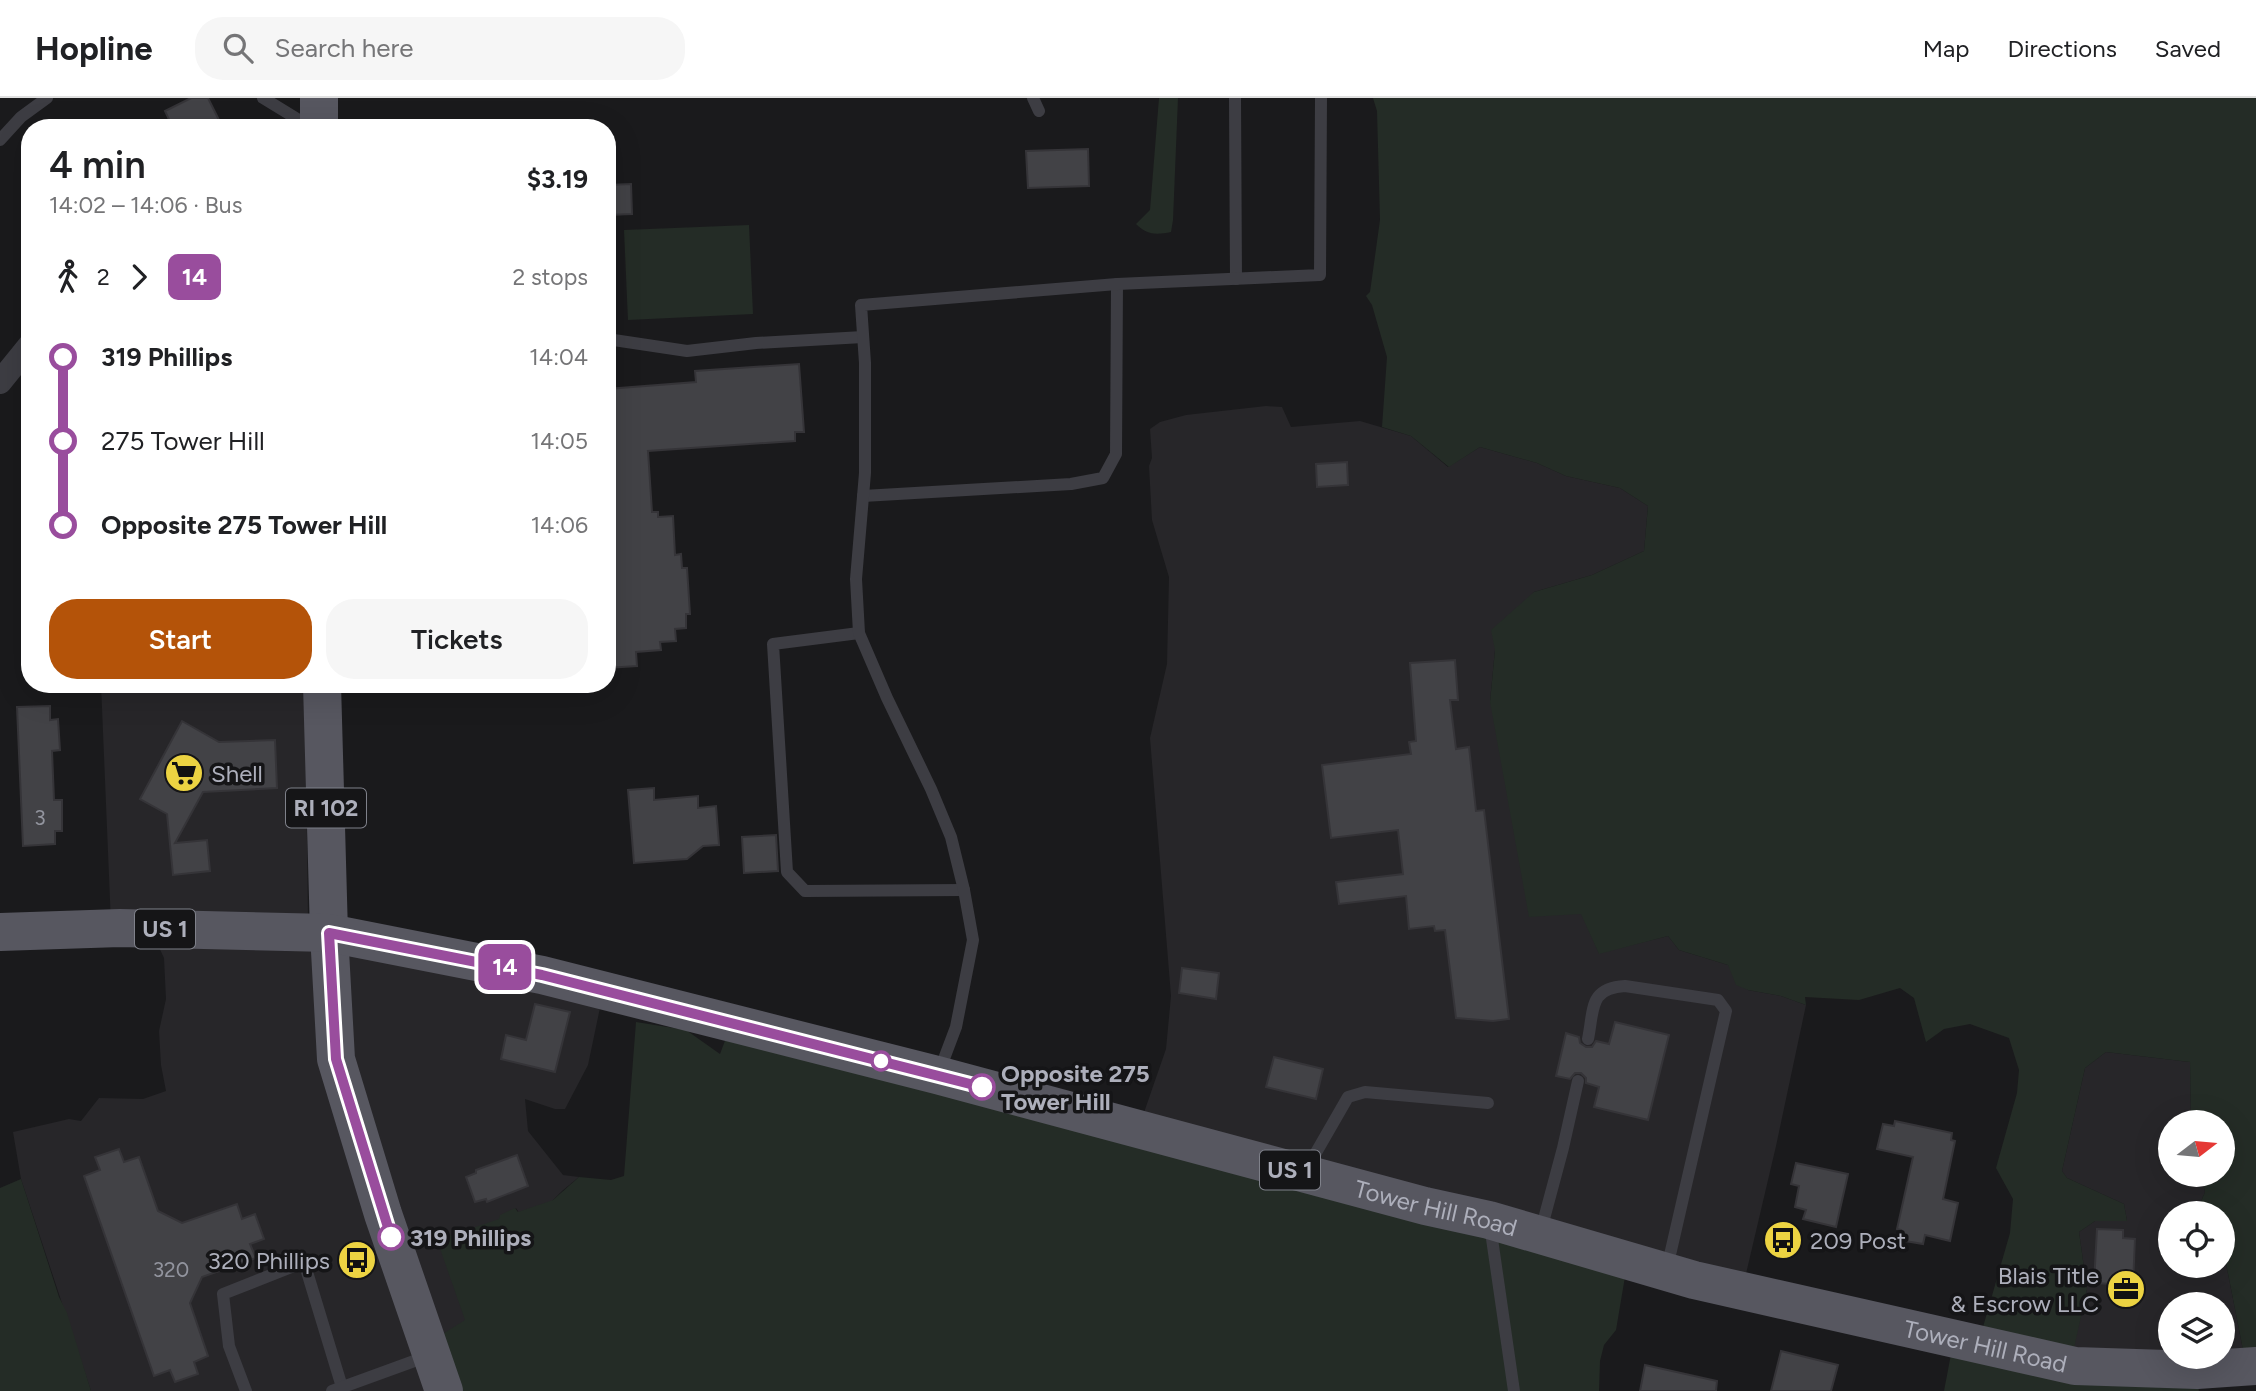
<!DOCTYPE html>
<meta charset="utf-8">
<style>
:root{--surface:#fff;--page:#f6f6f6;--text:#202124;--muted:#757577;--line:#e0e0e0;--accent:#b45309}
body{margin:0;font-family:Figtree,sans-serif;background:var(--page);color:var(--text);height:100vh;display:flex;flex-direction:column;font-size:26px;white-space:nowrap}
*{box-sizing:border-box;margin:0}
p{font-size:23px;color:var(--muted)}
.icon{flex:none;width:38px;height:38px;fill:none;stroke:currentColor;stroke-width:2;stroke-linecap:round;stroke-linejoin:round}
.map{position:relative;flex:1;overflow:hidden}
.drawer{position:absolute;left:21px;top:21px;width:595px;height:574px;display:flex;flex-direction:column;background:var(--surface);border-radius:28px;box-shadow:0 7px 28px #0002}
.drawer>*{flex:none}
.badge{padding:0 14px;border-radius:10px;font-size:24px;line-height:46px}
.needle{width:46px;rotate:74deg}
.fabs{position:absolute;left:2158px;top:1012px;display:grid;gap:14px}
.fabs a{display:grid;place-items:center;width:77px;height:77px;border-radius:50%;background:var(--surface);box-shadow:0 7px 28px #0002;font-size:35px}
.map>.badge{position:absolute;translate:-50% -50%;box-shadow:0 0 0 4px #fff}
.legs{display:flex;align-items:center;gap:10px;height:77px;padding:0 28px;font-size:23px}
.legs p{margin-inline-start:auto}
.head{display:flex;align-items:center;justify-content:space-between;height:119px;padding:0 28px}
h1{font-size:38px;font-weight:600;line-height:52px}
.action{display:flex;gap:14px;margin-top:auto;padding:14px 28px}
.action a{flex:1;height:80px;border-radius:28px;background:var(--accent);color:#fff;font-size:28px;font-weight:600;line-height:80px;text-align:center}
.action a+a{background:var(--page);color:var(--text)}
ul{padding:0 28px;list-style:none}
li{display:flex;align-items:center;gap:24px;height:84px;font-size:26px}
li i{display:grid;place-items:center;width:10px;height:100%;margin:0 9px;background:currentColor}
li i::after{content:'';width:18px;height:18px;margin:-9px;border:5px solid;border-radius:50%;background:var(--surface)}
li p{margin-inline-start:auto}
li:first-child i{background:linear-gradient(#0000 50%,currentColor 0)}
li:last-child i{background:linear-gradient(currentColor 50%,#0000 0)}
header{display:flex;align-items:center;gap:42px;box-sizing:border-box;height:98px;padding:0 35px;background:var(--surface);border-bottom:2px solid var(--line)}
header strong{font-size:33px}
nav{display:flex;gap:38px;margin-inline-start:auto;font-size:24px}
.search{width:490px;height:63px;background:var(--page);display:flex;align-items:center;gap:18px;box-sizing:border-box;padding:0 24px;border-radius:28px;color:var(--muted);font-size:26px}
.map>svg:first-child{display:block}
</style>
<header>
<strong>Hopline</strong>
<div class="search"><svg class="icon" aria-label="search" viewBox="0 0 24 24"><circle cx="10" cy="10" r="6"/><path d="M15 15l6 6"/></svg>Search here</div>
<nav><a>Map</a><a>Directions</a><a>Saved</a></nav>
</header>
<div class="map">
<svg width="2256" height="1293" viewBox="0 0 2256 1293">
<rect width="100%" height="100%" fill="#1a1a1c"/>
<g fill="#272629" fill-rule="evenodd">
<path d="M1266 308 1282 309 1291 329 1360 323 1411 338 1448 369 1480 349 1537 365 1566 378 1620 390 1648 408 1644 453 1592 477 1534 494 1495 552 1490 604 1599 855 1668 838 1679 852 1728 867 1748 892 1781 898 1806 907 1776 1048 1745 1180 1140 1026 1166 951 1171 898 1150 640 1167 566 1169 479 1152 422 1149 368 1152 360 1150 331 1160 324 1186 317Z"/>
<path d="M101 586H305L308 821 601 905 588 967 565 1011H555L525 1001 528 1033 563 1077 579 1079 562 1093 527 1128 516 1110 498 1137 480 1212 435 1293H91L21 1081 13 1034 69 1021 81 1023 99 1000 143 1001 166 993 161 967 159 933 166 901 164 860 149 828 111 826Z"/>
<path d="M2106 954 2190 964 2191 1024H2170V1076H2201L2205 1094 2197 1113 2198 1115H2170V1167H2222L2223 1150 2245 1262 2070 1264 2087 1191 2079 1134 2095 1123H2127L2124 1106 2067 1080 2062 1073 2085 970ZM2170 1206H2222V1258H2170Z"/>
</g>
<g fill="#242c26">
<path d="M1159 0H1178L1173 122 1171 134C1156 137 1147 137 1136 126L1150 112Z"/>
<path d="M1373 0H2256V1261L2245 1262 2223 1150 2222 1115 2197 1113 2205 1094 2201 1076H2222V1024H2191L2190 964 2106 954 2085 970 2062 1073 2067 1080 2124 1106 2127 1123H2095L2079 1134 2087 1191 2071 1264 2195 1274 2199 1293H1944L1952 1251 1979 1243 2010 1135 2013 1101 1996 1070 2017 995 2019 972 2009 940 1970 926 1944 931 1926 944 1914 900 1900 890 1859 902 1805 899 1806 907 1781 898 1748 892 1736 887 1728 867 1679 852 1668 838 1599 856 1581 816 1529 819 1490 604 1495 552 1491 532 1534 494 1592 477 1644 453 1648 408 1620 390 1566 378 1537 365 1480 349 1449 369 1411 338 1382 329 1387 259 1372 207 1366 198 1370 194 1380 122 1377 13Z"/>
<path d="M749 127 753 216 628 222 624 132Z"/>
<path d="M636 924 686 932 720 956 732 924 1628 1161 1616 1232 1604 1247 1600 1263 1599 1293H435L425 1247 465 1222 437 1142 499 1121 500 1117 515 1110 518 1114 553 1102 579 1079 611 1082 624 1078Z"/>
<path d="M21 1081 59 1199 67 1215 91 1293H0V1090Z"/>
</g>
<g fill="#424246" stroke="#353438" stroke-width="2">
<path d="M191 0H208L223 30H173L165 13Z"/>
<path d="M1088 51 1089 88 1028 90 1026 53Z"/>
<path d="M631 86 632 116 607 117V87Z"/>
<path d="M799 266 804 334H795V343L648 353 652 414H658V419L673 418 675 457 681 456 682 470H687L690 516H686V530L675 531 676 543 660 544 661 552 636 554 637 568 607 570V291L696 284 695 273Z"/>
<path d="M1347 364 1348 387 1317 389 1316 366Z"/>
<path d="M1455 562 1458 602H1450L1456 651 1469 649 1476 713 1484 712 1509 921 1493 923 1456 920 1445 832 1435 833 1434 828 1409 831 1406 798 1339 806 1336 784 1403 776 1398 732 1331 740 1322 667 1411 656 1409 644 1416 643 1410 565Z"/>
<path d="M50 608V622L58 621 60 652 52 653 54 702H62V733H55V746L23 748 17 609Z"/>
<path d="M182 623 219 644 275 642 277 690 203 694 175 745 207 742 210 773 173 777 167 716 140 701Z"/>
<path d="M654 690V702L698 698V710L716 708 719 747 703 748 687 761 634 765 628 692Z"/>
<path d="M776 737 778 773 744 775 742 739Z"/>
<path d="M1182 870 1219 875 1216 901 1179 895Z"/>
<path d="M535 906 570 914 555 974 501 961 506 937 526 942Z"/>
<path d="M1615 924 1669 937 1648 1022 1594 1009 1599 989 1586 985V980L1581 975H1575L1570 981 1556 978 1566 935 1579 939 1580 945 1586 949H1592L1596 943 1609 946Z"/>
<path d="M1274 959 1323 971 1316 1001 1266 989Z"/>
<path d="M1895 1023 1952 1035 1951 1042 1955 1043 1943 1101 1958 1105 1950 1143 1925 1137 1923 1146 1899 1142 1901 1132 1897 1131 1913 1059 1877 1051 1883 1026 1894 1028Z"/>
<path d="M119 1051 124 1064 139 1059 158 1113 182 1125 237 1106 242 1121 255 1116 264 1141 250 1146 256 1160 202 1179 190 1205 208 1258 194 1264 198 1276 175 1284 170 1272 154 1278 84 1078 100 1072 95 1059Z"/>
<path d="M517 1057 528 1088 487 1104 486 1101 475 1104 466 1079 476 1075V1072Z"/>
<path d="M1796 1065 1848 1076 1836 1129 1803 1121 1806 1112 1795 1109 1799 1088 1791 1086Z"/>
<path d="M2097 1131 2123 1132V1140L2135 1141 2133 1187 2094 1185Z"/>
<path d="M1781 1253 1838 1267 1831 1293H1771Z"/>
<path d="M1645 1267 1717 1283 1716 1293H1640Z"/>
</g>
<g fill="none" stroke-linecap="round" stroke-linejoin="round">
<g stroke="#3d3d43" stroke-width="12">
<path d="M263 0 312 30"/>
<path d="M1033 0 1039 13"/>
<path d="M1235 0 1236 181"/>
<path d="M0 42 21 19 47 0"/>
<path d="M607 241 687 253 756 245 863 239"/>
<path d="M863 398 1071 386 1103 380 1116 356 1117 186"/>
<path d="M859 535 773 546 787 774 805 793 964 792"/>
<path d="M1588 941C1594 911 1589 890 1625 888L1718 902 1726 913 1667 1170"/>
<path d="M939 974 956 929 973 842 964 792 951 739 931 691 887 600 859 535 856 481 865 375V265L861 207 1117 186 1320 177 1321 0"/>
<path d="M1306 1072 1348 999 1365 994 1488 1005"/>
<path d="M1490 1127 1514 1293"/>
<path d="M1541 1132 1563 1050 1578 983"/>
<path d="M246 1293 229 1248 223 1196 304 1164 342 1289"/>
<path d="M332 1293 428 1258"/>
</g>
<path stroke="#3d3d43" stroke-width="24" d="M0 284 30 247"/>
<g stroke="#575760" stroke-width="38">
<path d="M319 30V0"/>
<path d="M322 586 329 835 336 961 383 1116 444 1293"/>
<path id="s1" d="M0 834 120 830 329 835 542 877 937 977 1425 1108 1489 1122 1694 1182 2075 1268 2197 1272 2256 1268"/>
</g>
</g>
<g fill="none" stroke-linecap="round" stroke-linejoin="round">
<defs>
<path id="line-1" d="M391 1139 336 961 329 835 542 877 982 989"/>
</defs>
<use href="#line-1" stroke="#fff" stroke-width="16"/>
<use href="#line-1" stroke="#994d9d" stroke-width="10"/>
</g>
<defs>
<symbol id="supermarket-disc" viewBox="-11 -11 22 22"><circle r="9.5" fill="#ecd342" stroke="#151517"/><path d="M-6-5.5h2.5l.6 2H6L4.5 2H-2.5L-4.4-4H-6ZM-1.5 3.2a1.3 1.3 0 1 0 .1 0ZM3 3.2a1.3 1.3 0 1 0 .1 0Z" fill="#111"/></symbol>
<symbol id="bus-disc" viewBox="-11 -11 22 22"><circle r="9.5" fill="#ecd342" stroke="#151517"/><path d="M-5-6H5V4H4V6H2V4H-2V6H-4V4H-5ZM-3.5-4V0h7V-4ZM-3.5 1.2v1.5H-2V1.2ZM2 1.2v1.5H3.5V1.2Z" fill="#111"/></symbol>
<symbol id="office-disc" viewBox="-11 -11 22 22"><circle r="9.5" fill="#ecd342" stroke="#151517"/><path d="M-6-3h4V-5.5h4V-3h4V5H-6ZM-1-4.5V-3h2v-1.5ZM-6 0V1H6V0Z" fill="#111"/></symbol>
</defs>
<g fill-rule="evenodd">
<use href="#supermarket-disc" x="162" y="653" width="44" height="44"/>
<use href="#bus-disc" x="1761" y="1120" width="44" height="44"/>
<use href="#bus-disc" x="335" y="1140" width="44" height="44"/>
<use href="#office-disc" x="2104" y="1169" width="44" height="44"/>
</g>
<g fill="#fff" stroke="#994d9d" stroke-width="3.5">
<circle cx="881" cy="963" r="9"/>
<circle cx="982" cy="989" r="12"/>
<circle cx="391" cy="1139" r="12"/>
</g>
<g text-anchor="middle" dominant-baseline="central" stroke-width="7" stroke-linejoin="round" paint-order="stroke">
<g font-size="21" fill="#92949e">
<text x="40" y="719">3</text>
<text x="171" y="1171">320</text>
</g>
<g fill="#151517" stroke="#7f818a" stroke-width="2">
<rect x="286" y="690.5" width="80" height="39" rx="5"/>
<rect x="135" y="811.5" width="60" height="39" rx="5"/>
<rect x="1260" y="1052.5" width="60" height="39" rx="5"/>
</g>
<g font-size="23" font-weight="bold" fill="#adafbb">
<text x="326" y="710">RI 102</text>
<text x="165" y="831">US 1</text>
<text x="1290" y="1072">US 1</text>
</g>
<g font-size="24" fill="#adafbb" stroke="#151517" text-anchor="start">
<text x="211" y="675">Shell</text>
<text x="1810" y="1142">209 Post</text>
<text x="330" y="1162" text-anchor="end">320 Phillips</text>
<text x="2099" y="1177" text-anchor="end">Blais Title<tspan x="2099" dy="28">&amp; Escrow LLC</tspan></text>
</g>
<g font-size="24" font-weight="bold" fill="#adafbb" stroke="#151517" text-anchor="start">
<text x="1001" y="975">Opposite 275<tspan x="1001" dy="28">Tower Hill</tspan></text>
<text x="410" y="1139">319 Phillips</text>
</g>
<g font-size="24" fill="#adafbb" stroke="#151517">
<text stroke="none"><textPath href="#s1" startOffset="1470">Tower Hill Road</textPath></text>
<text stroke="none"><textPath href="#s1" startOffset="2037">Tower Hill Road</textPath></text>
</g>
</g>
</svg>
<div class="fabs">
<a><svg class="needle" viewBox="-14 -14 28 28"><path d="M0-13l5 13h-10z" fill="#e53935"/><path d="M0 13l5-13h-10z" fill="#757577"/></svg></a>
<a><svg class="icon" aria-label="locate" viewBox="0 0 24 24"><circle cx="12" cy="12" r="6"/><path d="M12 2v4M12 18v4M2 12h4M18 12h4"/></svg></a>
<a><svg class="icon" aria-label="layers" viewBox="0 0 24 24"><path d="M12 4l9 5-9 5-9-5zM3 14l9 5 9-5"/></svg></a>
</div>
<b class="badge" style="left:505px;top:869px;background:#994d9d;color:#fff">14</b>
<section class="drawer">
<div class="head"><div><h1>4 min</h1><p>14:02 – 14:06 · Bus</p></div><b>$3.19</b></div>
<div class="legs"><svg class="icon" aria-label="walk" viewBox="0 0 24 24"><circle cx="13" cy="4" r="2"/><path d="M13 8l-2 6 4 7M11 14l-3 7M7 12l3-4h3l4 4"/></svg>2<svg class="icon" aria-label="forward" viewBox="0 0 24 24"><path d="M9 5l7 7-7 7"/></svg><b class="badge" style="background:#994d9d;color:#fff">14</b><p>2 stops</p></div>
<ul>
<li><i style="color:#994d9d"></i><b>319 Phillips</b><p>14:04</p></li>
<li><i style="color:#994d9d"></i><span>275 Tower Hill</span><p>14:05</p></li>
<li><i style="color:#994d9d"></i><b>Opposite 275 Tower Hill</b><p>14:06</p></li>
</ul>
<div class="action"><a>Start</a><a>Tickets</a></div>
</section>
</div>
